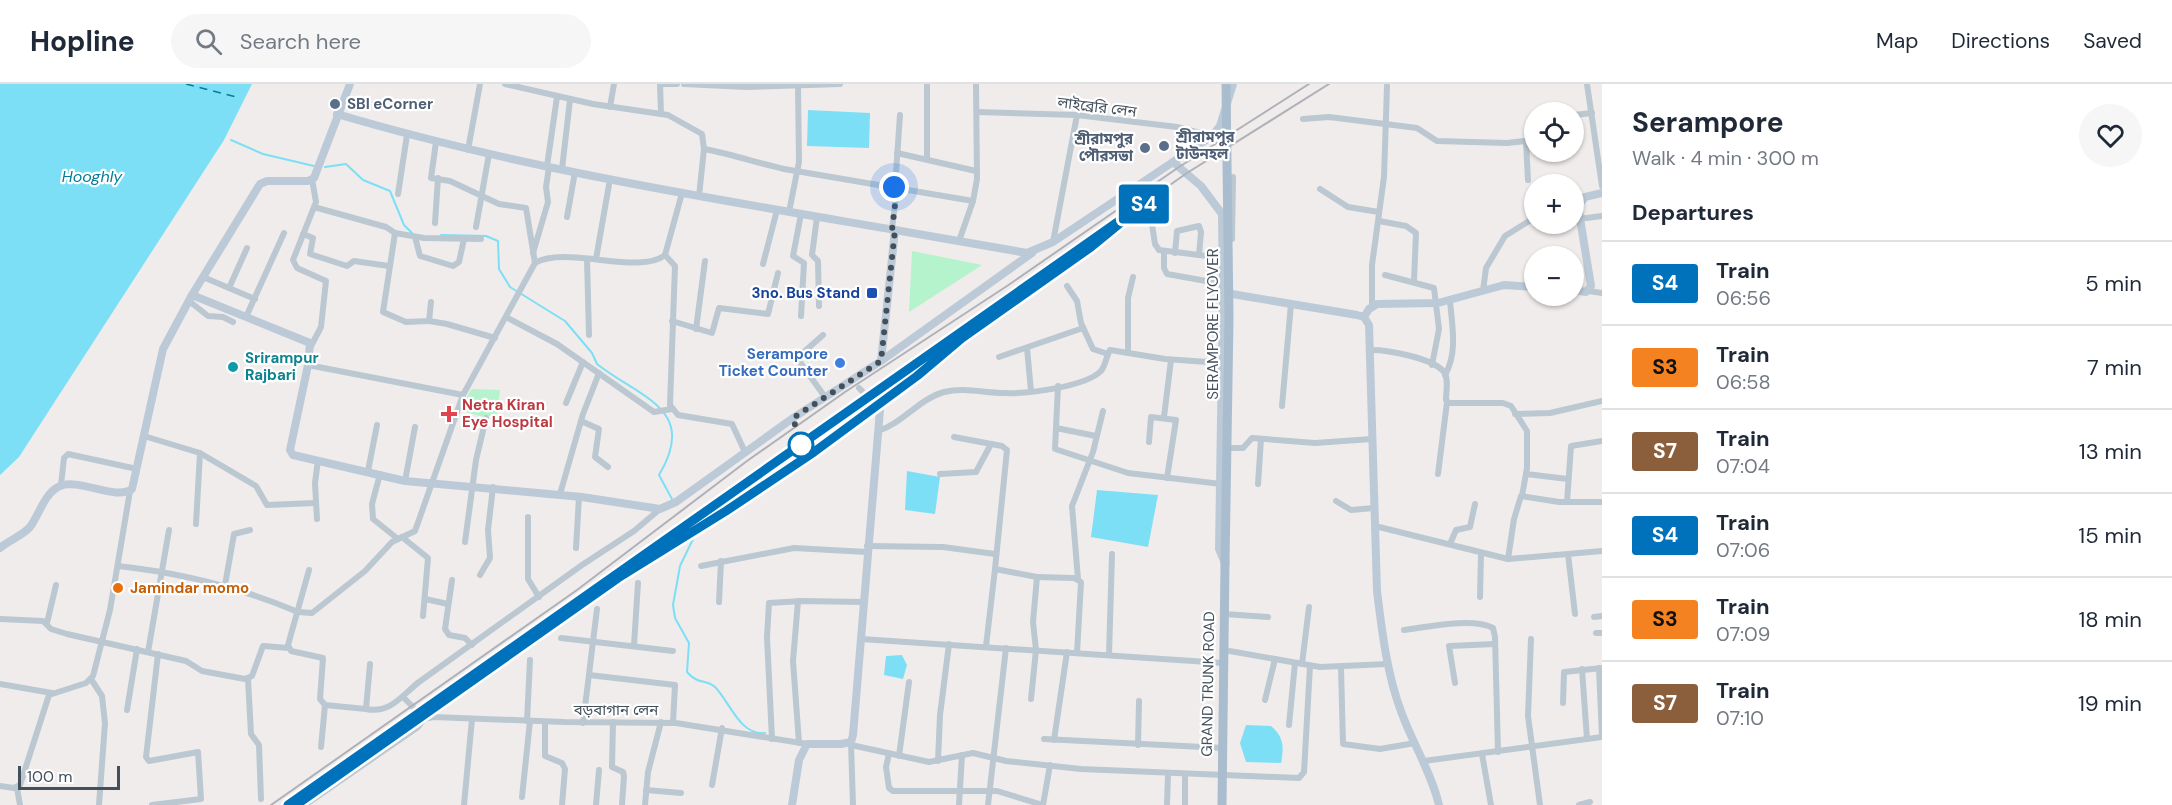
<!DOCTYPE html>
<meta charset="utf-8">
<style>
:root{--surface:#fff;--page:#f6f6f7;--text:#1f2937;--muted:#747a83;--line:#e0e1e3}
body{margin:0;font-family:"DM Sans","Noto Sans Bengali",sans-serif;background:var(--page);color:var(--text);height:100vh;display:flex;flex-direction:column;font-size:22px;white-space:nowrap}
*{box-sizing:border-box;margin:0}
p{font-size:20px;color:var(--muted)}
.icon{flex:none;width:33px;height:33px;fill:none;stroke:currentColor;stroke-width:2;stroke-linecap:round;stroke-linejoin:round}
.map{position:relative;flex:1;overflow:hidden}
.side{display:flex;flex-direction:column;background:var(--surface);width:570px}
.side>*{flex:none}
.badge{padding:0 12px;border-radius:4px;font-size:21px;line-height:39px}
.tools{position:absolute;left:1524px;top:18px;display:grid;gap:12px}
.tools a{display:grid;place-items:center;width:60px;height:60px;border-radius:50%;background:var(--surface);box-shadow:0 2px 4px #0004;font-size:30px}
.scale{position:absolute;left:18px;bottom:15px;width:102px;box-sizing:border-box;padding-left:6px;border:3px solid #43505c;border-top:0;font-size:16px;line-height:21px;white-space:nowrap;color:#43505c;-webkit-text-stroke:4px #fff;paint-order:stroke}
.you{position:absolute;width:30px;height:30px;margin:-15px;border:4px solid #fff;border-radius:50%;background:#1a73e8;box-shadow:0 0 0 9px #1a73e833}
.map>.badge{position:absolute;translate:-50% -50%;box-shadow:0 0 0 3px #fff}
h2{padding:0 30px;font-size:22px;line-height:54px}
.round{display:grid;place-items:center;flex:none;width:63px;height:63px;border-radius:32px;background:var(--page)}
.summary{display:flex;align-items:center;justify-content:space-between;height:102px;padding:0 30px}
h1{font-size:28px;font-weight:700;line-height:45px}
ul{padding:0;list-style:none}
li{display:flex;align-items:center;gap:18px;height:84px;padding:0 30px;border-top:2px solid var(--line)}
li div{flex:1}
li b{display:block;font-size:22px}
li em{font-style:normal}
li .badge{min-width:66px;font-weight:700;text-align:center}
header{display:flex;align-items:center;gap:36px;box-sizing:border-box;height:84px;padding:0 30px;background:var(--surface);border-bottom:2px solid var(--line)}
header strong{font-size:28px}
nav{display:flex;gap:33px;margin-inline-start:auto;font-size:21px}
.search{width:420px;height:54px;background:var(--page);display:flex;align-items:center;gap:15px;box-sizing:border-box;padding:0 21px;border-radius:33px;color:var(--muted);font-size:22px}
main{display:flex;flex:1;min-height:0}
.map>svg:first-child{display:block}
</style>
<header>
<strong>Hopline</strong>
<div class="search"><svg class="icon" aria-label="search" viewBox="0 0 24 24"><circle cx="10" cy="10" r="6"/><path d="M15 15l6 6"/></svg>Search here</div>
<nav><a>Map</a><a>Directions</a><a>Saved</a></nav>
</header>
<main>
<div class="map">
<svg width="1602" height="721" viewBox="0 0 1602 721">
<rect width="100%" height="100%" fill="#f0ecec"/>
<g fill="#b4f3cb">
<path d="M912 167 982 181 909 228Z"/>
<path d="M472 305 500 306 497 331 484 333 458 326Z"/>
</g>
<g fill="#7ddff5">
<path d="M0 0H252L224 56 19 373 0 391Z"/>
<path d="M808 26 870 29 869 64 807 62Z"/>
<path d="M907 387 940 393 935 430 905 426Z"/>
<path d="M1097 406 1158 411 1148 463 1091 453Z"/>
<path d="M902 571 907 581 903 595 884 591 886 572Z"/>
<path d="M1246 641 1271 642C1284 653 1284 663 1281 679L1246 678 1240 659Z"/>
</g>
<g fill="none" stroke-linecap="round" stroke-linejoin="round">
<g stroke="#7ddff5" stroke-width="2">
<path d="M231 56 263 70 314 82"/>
<path d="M325 83 346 80 363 96 390 107 404 141 412 149"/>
<path d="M441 151 486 152 498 157 499 185 510 203 565 237 592 269 597 280C640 314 699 325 659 391L672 415"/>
<path d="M695 451 680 482 673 521 675 534 689 559 687 588C698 601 706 595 715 603 730 618 740 652 765 649"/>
</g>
<path stroke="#037d99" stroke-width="1.5" stroke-dasharray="8 6" stroke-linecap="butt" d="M186 0 236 13"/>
<g stroke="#cdcdcf" stroke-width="6" stroke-dasharray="6 3" stroke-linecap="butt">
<path d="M861 306 871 317"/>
<path d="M411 621 423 634"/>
</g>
<g stroke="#bbc8d1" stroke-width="6">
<path d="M505 0 593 20 668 31 702 50 704 65 699 112"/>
<path d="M660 0 661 30"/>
<path d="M660 0H677"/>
<path d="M684 0 746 3 840 0"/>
<path d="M1587 0 1602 102"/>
<path d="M610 23 614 0"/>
<path d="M977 28 1077 31 1177 43 1212 52"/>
<path d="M1574 31 1592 29"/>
<path d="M1303 35 1329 33 1417 44 1437 57 1507 59 1534 56"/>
<path d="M436 58 431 94 450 97 499 120 526 124 535 179"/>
<path d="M1526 58 1528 96"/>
<path d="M704 65C732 70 757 79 784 85L973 117"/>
<path d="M468 66 480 0"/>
<path d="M897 69 976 87"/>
<path d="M927 75V0"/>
<path d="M547 82 557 13"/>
<path d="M562 85 570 16"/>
<path d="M895 103 900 31"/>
<path d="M1320 105 1348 123 1379 128"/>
<path d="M398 110 407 51"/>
<path d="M314 123 386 143 395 149 383 228 406 238 429 237 431 218"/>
<path d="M1150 127 1155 160 1159 166 1223 174"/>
<path d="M789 128 799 78 798 2"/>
<path d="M801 130 793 172 804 179 801 232"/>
<path d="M567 133 575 88"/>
<path d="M817 133 812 171 818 177 819 222"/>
<path d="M1579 135 1602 132"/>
<path d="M1379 137 1406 142 1416 149 1414 197"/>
<path d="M435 139 438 94"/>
<path d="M476 143 489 70"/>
<path d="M892 145 897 104"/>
<path d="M395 149 424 154 481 155"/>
<path d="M303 150 313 154 310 170 347 182 354 177 389 182"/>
<path d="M415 153 420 172 453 182 459 178 464 155"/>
<path d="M1232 155 1233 93"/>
<path d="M959 157 973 117 977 95 976 0"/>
<path d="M1053 158 1077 31"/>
<path d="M1164 168V184L1167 190 1223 200"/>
<path d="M533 169 548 118 546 103 549 83"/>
<path d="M1175 169 1177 147 1199 142 1201 148 1199 171"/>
<path d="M665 171 675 182 670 321 678 331 732 340 745 368"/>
<path d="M587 175 589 251"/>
<path d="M596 175 610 95"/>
<path d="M763 180 777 126"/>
<path d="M1385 191 1434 204 1439 245 1432 281"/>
<path d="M203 193 255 215"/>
<path d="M1067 202 1077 217 1081 239 1093 265 1108 270"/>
<path d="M229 204 247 164"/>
<path d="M1483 207 1486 184 1505 152 1534 134"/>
<path d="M1589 207 1602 209"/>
<path d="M189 217 208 232 223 233 233 238"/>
<path d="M1372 223V181L1384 93 1387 2"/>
<path d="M246 233 284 149"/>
<path d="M506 233 557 260 654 328 672 325"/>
<path d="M429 237 447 240 495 254"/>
<path d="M672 237 712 249 719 224 768 230 778 189"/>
<path d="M696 245 705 177"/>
<path d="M823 251 797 274 825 313"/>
<path d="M311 262 321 243 326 197 297 184 293 176 316 118 312 95"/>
<path d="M1027 264 1031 307"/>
<path d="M1371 266C1388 266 1433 274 1444 288 1449 295 1446 308 1446 316L1449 319H1503L1511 322 1527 347V384L1522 412"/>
<path d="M1128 269V214L1133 193"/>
<path d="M999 273 1083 244"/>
<path d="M1445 291C1458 269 1452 241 1450 217"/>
<path d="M1058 302 1055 365 1128 389 1221 400"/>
<path d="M859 304 861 306"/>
<path d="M463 311 535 179C566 161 640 192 665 171L682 109"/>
<path d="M871 317 873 319"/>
<path d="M566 319 583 278"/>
<path d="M1282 322 1291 220"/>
<path d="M1515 330 1550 329 1602 317"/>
<path d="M1164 333 1171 276"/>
<path d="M581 337 599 345 595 373 608 383"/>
<path d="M1056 344 1096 352"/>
<path d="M878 347C903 339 919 315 944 308 964 303 984 309 1004 309 1027 310 1085 303 1101 287 1106 281 1106 272 1110 266L1165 275 1222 279"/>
<path d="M144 352 200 369 196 440"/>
<path d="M954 353 1002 362 1007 366 995 485 1037 493 1033 538 1036 566 1031 615"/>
<path d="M1149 358 1151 333 1176 336 1167 394"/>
<path d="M1231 364H1243L1252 354 1315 359 1372 355"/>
<path d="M200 369 256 402 267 421 315 419"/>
<path d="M368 387 377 341"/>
<path d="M380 390 372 420 373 435 398 455"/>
<path d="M940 390 976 388 991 360"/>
<path d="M1438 390 1447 318"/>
<path d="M1526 390 1568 395"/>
<path d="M405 397 415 343"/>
<path d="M1258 400 1261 355"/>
<path d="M61 401 64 374 68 370 137 385"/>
<path d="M560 410 583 330 599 289"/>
<path d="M1336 417 1351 426 1374 424"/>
<path d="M1567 418 1571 362 1602 357"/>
<path d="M528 433V495L539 513"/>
<path d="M317 435 315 399 318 376"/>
<path d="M1375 442 1508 475 1602 467"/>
<path d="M402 453 428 474 423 532"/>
<path d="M465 458 476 376 486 334"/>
<path d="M1450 460 1456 446 1470 443 1475 420"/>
<path d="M867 462 943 463 995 470"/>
<path d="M576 464 579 413"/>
<path d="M1568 470 1575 530"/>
<path d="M1508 475 1514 435 1521 412 1559 418H1602"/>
<path d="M118 482C182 489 239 503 298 528L312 529 365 487 392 458 415 447 463 311 308 281"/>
<path d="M701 482 794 464 867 468"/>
<path d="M309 486 288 561 291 567 323 574 320 615 325 621 321 663"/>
<path d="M480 491 490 474 488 446 493 403"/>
<path d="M1037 493 1074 494 1081 498 1077 569"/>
<path d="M1078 495 1072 422 1093 368 1103 327"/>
<path d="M452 496 445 545 449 551 465 554 472 561"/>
<path d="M225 501 234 450 250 446"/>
<path d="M1480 513 1481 470"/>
<path d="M425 515 448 520"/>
<path d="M798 517 793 577 799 659"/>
<path d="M719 518 721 477"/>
<path d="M1224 530 1268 533"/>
<path d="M1594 533 1602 532"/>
<path d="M0 535 43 537 51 545 67 550 186 577 202 587 245 595 252 592 263 562 289 564"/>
<path d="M47 539 56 501"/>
<path d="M1404 546C1427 543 1473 533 1493 544L1495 553 1498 668"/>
<path d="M1596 549H1602"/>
<path d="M561 554 673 567"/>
<path d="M861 555 1223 579"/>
<path d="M1531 555 1528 632 1540 721"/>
<path d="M634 561 638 499"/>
<path d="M986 562 995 485"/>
<path d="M1224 566 1320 583 1388 580"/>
<path d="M148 568 169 446"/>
<path d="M1109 571 1112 470"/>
<path d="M370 580 366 625C391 630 402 611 419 598L582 481 634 447 660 425"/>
<path d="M1302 580 1309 523"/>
<path d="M1341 584 1343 660 1380 665 1415 659"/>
<path d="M1599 584 1602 653"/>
<path d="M1582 585 1587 655"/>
<path d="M589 591 675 601 673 639"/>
<path d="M91 595 102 612 105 639 99 721"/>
<path d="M248 595 251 650 259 661 261 715"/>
<path d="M1455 599 1449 562 1495 560"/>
<path d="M0 600 52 609"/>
<path d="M404 614 411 621"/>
<path d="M1265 616 1275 575"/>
<path d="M1563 619 1564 588 1602 584"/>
<path d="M325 621 366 625"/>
<path d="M127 626 137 565"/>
<path d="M424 635 433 633 564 638 676 639 807 660"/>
<path d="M527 637 530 576"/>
<path d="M545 638V672L562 679 565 685 562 721"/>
<path d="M613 638 612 683 623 688 624 692 622 721"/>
<path d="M583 639 597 525"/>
<path d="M1289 641 1295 579"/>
<path d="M772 655 767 553 769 519 802 517 864 518"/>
<path d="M1044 655 1223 664"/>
<path d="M1054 656 1067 568"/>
<path d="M851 659 853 721"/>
<path d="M851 661 929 678 973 669 1006 677 1081 685 1299 694 1304 688 1310 582"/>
<path d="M1138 661 1139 617"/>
<path d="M889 670 886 683 889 704 893 707H997L1043 721"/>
<path d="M1482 670 1491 721"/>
<path d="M899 672 909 598"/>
<path d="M938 677 940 631 949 560"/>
<path d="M1424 677 1602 653"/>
<path d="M712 701 722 644"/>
<path d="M0 702 14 704 20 701 49 611 86 599 93 592 110 526 130 407"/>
<path d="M17 704 20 721"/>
<path d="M646 706 681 709"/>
<path d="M522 713 530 637"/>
<path d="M152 721 201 715 198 668 149 677 146 673 158 570"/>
<path d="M305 721 418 643 424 635"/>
<path d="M464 721 472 635"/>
<path d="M596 721 599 686"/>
<path d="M645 721 648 688 661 638"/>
<path d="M959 721 962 671"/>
<path d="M988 721 1006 564"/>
<path d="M1043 721 1050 681"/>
<path d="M1167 721 1168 690"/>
<path d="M1185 721V690"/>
<path d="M1579 721 1590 718"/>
</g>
<g stroke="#bccad8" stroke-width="8">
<path d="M1173 78 1201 102 1222 130 1223 208 1219 465 1225 479"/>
<path d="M895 146 1027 169 1053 158 1212 52 1220 42 1233 0"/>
<path d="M1574 206 1586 208 1591 202 1578 122 1585 113 1602 109"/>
<path d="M1232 210 1357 231 1364 233 1369 241 1377 507C1382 548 1387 591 1402 630 1414 662 1431 688 1439 721"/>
<path d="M192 211 310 259 308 281 290 366 293 371 405 397 582 413 660 425 676 418 793 334 881 277 895 146C708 114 519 84 337 30"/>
<path d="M1364 233 1369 225 1377 220 1438 219 1504 201 1534 203"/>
<path d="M881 277 1032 169"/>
<path d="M0 464C9 456 22 452 30 443 39 431 45 408 60 402 79 394 116 417 132 405L163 265 192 211 260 100 267 97H308L314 94 350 0"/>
<path d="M792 721 799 676 807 660H841L851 658 853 651 880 326"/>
</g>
<path stroke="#a9bdcf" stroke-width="9" d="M1222 721 1225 479"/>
<g stroke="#aeb2b8" stroke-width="2">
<path d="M675 458 814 368 943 270"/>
<path d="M271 721 577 506 747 377 845 308 1007 202 1179 83 1309 0"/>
<path d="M288 721 1187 89 1329 0"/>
</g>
<path stroke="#a9bdcf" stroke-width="9" d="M1225 479 1229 235 1226 0"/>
</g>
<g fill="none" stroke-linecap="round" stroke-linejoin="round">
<defs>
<path id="line" d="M288 721 1146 118 1091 163 962 254 917 292 814 368 726 427 618 494 296 721"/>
</defs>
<use href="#line" stroke="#fff" stroke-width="14"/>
<use href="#line" stroke="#0072bc" stroke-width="9"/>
<path stroke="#43505c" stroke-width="6" stroke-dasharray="0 10.8" d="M801 361 793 334 881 277 895 146H892L897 104 894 103"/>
</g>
<g fill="#5c6f8a" stroke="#fff" stroke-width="2">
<circle cx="335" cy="20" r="6"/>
<circle cx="1164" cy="62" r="6"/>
<circle cx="1145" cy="64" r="6"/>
</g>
<rect fill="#1a4fb4" stroke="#fff" stroke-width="2" x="866" y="203" width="12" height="12" rx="3"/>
<circle fill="#3f7fe0" stroke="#fff" stroke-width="2" cx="840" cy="279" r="6"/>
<circle fill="#0f9aa8" stroke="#fff" stroke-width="2" cx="233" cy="283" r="6"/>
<path fill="#e0444e" stroke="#fff" stroke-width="2" d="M446 321h6v6h6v6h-6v6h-6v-6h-6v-6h6z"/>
<circle fill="#fff" stroke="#0072bc" stroke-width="3" cx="801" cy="361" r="12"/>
<circle fill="#e8710a" stroke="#fff" stroke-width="2" cx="118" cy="504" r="6"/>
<g text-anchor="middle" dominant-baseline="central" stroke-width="4.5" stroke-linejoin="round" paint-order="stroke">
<g font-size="15" font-weight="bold" fill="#4e5e75" stroke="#fff" text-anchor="start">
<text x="347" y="20">SBI eCorner</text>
<text x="1176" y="53">শ্রীরামপুর<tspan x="1176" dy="17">টাউনহল</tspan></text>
<text x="1133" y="55" text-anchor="end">শ্রীরামপুর<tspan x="1133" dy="17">পৌরসভা</tspan></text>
</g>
<g font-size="15" fill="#43505c" stroke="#fff">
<text transform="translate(1097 23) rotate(7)">লাইব্রেরি লেন</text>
<text transform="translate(1213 240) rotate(-90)">SERAMPORE FLYOVER</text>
<text transform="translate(1208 600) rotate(-89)">GRAND TRUNK ROAD</text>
<text x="616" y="626">বড়বাগান লেন</text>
</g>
<g font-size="15" font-weight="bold" fill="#164399" stroke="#fff" text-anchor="end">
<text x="860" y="209">3no. Bus Stand</text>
</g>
<g font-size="15" font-weight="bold" fill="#366cbe" stroke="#fff" text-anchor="end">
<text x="828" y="270">Serampore<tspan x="828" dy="17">Ticket Counter</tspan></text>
</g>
<g font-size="15" font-weight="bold" fill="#0d838f" stroke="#fff" text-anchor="start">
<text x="245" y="274">Srirampur<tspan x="245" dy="17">Rajbari</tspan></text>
</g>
<g font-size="15" font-weight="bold" fill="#be3a42" stroke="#fff" text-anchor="start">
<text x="462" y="321">Netra Kiran<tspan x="462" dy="17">Eye Hospital</tspan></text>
</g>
<g font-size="15" font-weight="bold" fill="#c56008" stroke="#fff" text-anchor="start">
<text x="130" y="504">Jamindar momo</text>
</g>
<g font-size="16" font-style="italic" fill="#037d99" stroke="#fff">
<text x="92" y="92">Hooghly</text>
</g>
</g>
</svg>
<div class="tools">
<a><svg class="icon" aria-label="locate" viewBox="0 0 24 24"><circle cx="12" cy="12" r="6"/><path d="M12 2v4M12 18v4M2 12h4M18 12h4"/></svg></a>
<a>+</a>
<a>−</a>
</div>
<div class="scale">100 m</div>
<div class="you" style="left:894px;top:103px"></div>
<b class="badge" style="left:1144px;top:120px;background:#0072bc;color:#fff">S4</b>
</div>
<section class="side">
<div class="summary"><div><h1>Serampore</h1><p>Walk · 4 min · 300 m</p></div><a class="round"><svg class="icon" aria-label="heart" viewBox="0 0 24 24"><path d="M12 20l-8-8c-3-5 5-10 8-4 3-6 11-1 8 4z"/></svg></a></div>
<h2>Departures</h2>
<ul>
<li><span class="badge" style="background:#0072bc;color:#fff">S4</span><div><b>Train</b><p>06:56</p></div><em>5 min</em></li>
<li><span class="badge" style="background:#f58220;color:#111">S3</span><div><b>Train</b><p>06:58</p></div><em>7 min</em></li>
<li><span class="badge" style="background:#8b5e3c;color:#fff">S7</span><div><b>Train</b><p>07:04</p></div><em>13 min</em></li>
<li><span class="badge" style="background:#0072bc;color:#fff">S4</span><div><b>Train</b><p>07:06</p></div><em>15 min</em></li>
<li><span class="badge" style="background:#f58220;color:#111">S3</span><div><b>Train</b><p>07:09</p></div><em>18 min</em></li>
<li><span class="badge" style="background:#8b5e3c;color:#fff">S7</span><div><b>Train</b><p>07:10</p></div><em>19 min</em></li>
</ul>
</section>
</main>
